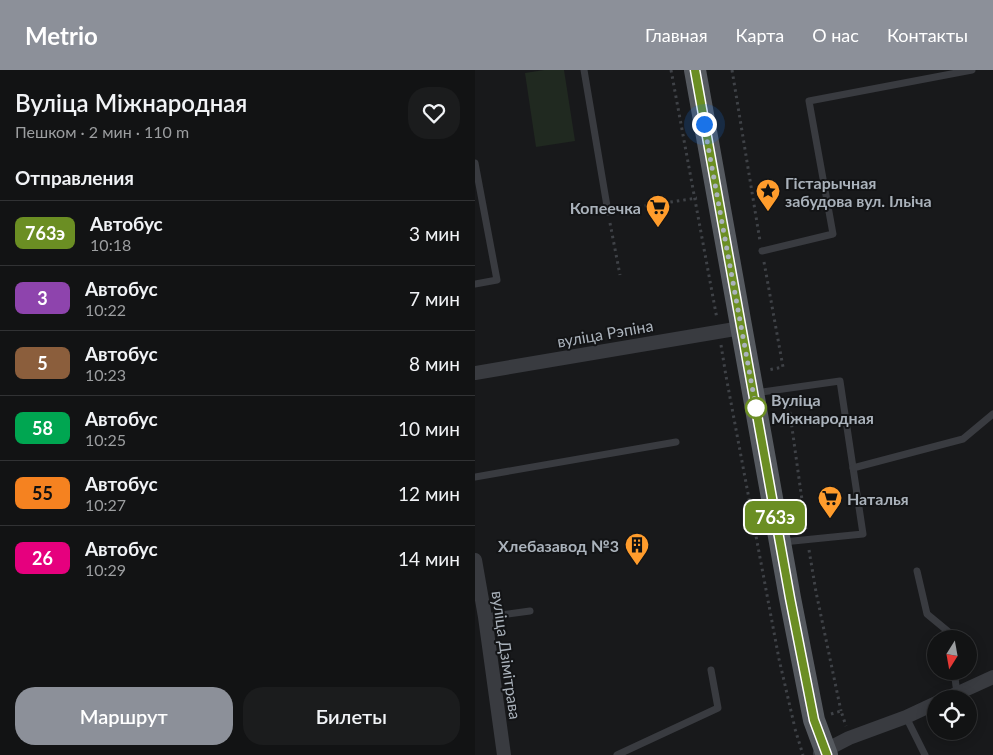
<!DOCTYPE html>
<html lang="ru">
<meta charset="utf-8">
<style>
:root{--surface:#121314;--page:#1b1c1d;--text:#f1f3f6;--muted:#9c9ea0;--line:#313234;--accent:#8c9099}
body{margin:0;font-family:Lato,sans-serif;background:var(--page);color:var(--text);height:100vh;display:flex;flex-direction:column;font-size:19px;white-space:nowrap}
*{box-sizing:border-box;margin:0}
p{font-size:16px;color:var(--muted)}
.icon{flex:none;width:28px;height:28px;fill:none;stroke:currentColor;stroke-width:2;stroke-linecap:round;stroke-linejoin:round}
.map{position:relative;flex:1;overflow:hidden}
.side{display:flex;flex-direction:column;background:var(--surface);width:475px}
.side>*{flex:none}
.badge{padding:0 10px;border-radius:8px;font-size:18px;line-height:32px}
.needle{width:32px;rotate:191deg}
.tools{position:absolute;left:452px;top:560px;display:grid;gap:10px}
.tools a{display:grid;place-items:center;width:50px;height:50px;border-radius:50%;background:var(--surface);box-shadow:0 2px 12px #0003,0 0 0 1px var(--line);font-size:25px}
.you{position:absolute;width:25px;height:25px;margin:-12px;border:4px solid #fff;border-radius:50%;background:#1a73e8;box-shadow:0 0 0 8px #1a73e833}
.map>.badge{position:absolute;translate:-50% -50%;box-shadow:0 0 0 2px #fff}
h2{padding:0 15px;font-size:19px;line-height:45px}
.round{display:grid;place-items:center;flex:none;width:52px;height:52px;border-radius:20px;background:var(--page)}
.headline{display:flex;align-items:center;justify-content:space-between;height:85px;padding:0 15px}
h1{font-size:24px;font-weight:600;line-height:38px}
.button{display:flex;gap:10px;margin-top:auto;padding:10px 15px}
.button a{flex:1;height:58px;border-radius:20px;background:var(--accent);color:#fff;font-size:20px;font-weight:600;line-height:58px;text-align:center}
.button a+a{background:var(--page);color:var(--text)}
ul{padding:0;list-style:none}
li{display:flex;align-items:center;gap:15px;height:65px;padding:0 15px;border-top:1px solid var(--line)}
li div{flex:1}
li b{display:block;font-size:19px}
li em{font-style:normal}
li .badge{min-width:55px;font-weight:700;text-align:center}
header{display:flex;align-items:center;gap:30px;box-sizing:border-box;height:70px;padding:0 25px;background:var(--accent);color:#fff}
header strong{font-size:24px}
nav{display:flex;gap:28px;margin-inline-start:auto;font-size:18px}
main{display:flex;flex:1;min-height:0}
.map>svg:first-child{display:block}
</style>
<header>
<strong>Metrio</strong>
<nav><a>Главная</a><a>Карта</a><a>О нас</a><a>Контакты</a></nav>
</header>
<main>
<section class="side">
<div class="headline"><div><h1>Вуліца Міжнародная</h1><p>Пешком · 2 мин · 110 m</p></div><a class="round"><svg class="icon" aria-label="heart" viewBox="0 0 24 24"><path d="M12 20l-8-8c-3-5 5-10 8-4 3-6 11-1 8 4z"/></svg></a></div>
<h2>Отправления</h2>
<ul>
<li><span class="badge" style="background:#6b8e23;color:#fff">763э</span><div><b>Автобус</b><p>10:18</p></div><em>3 мин</em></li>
<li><span class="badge" style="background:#8e44ad;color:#fff">3</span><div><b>Автобус</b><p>10:22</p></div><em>7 мин</em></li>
<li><span class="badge" style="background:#8b5e3c;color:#fff">5</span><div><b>Автобус</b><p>10:23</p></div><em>8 мин</em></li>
<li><span class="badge" style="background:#00a651;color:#fff">58</span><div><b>Автобус</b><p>10:25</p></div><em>10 мин</em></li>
<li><span class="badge" style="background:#f58220;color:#111">55</span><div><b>Автобус</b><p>10:27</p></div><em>12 мин</em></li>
<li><span class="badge" style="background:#e6007e;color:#fff">26</span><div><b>Автобус</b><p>10:29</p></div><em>14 мин</em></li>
</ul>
<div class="button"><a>Маршрут</a><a>Билеты</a></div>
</section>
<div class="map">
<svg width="518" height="685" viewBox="0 0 518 685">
<rect width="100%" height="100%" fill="#18191b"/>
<path fill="#202920" d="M69 0H89L100 71 61 77 50 3Z"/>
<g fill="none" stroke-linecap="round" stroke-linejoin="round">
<g stroke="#3f4247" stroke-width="3" stroke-dasharray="2.5 4" stroke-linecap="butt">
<path d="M196 0 242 249"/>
<path d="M257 0 285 171"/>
<path d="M144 140 222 128"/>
<path d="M135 153 145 205"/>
<path d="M289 192 308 297 293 300"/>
<path d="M246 275 251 306 304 589 319 654"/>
<path d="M313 329 331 459"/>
<path d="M334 480 341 522 366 641"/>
<path d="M356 644 366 641 371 656"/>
<path d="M320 659 328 685"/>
</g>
<g stroke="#393b40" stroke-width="7">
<path d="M109 0 133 142"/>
<path d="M0 93 22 210 0 214"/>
<path d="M287 181 358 164 334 31 497 0"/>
<path d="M280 323 365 311 388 464 308 472"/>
<path d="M378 398 488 369 518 344"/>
<path d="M0 407 201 372"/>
<path d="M442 501 452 544 475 563 476 569"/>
<path d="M10 547 55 541"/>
<path d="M479 601 482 623"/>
<path d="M431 647 450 685"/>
<path d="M142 685 243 638 236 600"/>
</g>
<g stroke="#393b40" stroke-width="14">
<path d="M0 303 266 258"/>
<path d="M0 490 10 547 29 685"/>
<path d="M470 629 518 607"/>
<path d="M345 683 374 668 431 647 461 633"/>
</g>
<path stroke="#55595f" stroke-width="22" d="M220 0 315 528 339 650 352 685"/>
</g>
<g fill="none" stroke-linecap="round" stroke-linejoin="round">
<defs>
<path id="line" d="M220 0 315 528 339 650 352 685"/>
</defs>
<use href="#line" stroke="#fff" stroke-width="11"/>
<use href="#line" stroke="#6b8e23" stroke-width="8"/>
<path stroke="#aab2bb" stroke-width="5" stroke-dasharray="0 9" d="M229 54 281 338"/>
</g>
<defs>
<symbol id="sight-pin" viewBox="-11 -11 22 30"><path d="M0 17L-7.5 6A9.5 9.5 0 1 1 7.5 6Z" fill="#ff9c2c" stroke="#131416"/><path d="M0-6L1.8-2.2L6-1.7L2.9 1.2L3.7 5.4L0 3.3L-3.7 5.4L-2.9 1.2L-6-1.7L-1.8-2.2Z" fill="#111"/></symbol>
<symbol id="supermarket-pin" viewBox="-11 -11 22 30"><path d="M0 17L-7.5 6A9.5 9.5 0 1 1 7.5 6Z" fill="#ff9c2c" stroke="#131416"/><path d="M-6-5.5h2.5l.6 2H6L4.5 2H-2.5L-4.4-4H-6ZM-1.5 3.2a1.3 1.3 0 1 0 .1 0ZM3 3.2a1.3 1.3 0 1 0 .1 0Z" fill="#111"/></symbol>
<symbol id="building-pin" viewBox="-11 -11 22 30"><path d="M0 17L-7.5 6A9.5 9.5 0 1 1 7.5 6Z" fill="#ff9c2c" stroke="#131416"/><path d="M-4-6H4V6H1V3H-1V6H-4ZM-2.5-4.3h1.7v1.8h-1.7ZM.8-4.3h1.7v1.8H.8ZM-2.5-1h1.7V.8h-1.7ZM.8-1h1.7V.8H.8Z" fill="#111"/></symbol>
</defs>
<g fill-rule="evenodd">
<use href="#sight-pin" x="279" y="107" width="28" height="38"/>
<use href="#supermarket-pin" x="169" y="123" width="28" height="38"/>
<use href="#supermarket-pin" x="341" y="414" width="28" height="38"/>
<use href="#building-pin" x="148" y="461" width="28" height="38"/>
</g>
<circle fill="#fff" stroke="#6b8e23" stroke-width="2.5" cx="281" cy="338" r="10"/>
<g text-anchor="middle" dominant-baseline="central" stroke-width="4" stroke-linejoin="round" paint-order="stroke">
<g font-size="16" font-weight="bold" fill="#aab2bb" stroke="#131416" text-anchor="start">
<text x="310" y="112">Гістарычная<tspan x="310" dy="18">забудова вул. Ільіча</tspan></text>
<text x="166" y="137" text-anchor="end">Копеечка</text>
<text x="372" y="428">Наталья</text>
<text x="144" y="475" text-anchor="end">Хлебазавод №3</text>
</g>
<g font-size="16" fill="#aab2bb" stroke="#131416">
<text transform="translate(130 263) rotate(-10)">вуліца Рэпіна</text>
<text transform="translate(32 585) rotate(82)">вуліца Дзімітрава</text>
</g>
<g font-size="16" font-weight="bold" fill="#aab2bb" stroke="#131416" text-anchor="start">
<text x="296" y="329">Вуліца<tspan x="296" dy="18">Міжнародная</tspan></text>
</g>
</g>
</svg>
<div class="tools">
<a><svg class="needle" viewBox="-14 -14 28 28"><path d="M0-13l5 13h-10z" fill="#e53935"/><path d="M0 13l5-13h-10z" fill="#9c9ea0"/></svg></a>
<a><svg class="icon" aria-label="locate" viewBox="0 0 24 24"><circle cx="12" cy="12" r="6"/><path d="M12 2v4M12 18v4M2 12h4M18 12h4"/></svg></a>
</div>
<div class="you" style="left:229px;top:54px"></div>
<b class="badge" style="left:300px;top:447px;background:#6b8e23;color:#fff">763э</b>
</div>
</main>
